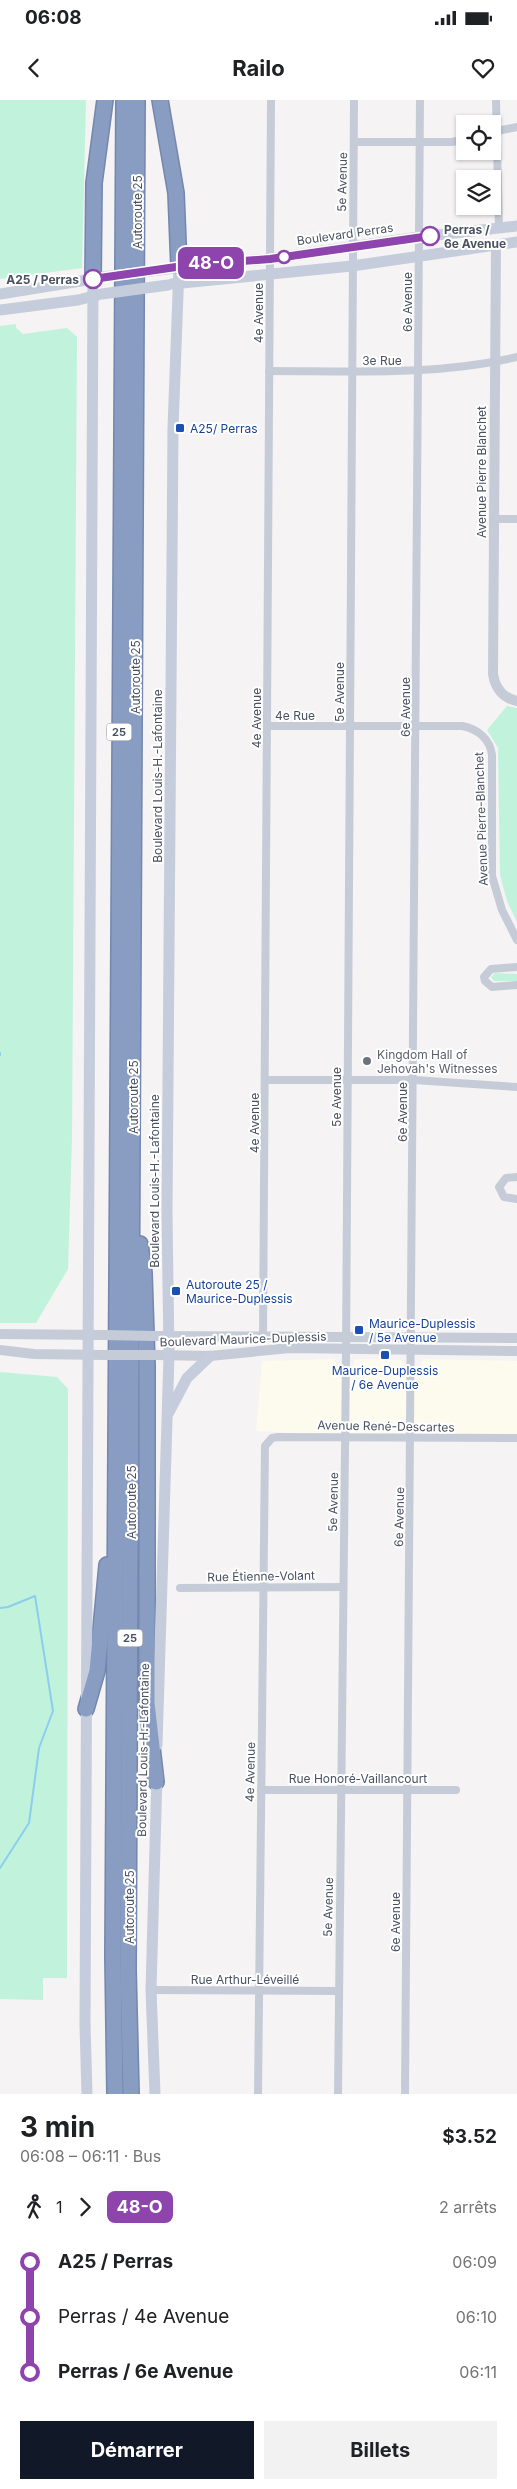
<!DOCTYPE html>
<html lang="fr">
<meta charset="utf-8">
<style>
:root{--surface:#fff;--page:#f2f2f2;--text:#202124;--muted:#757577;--accent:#111827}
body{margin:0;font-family:Inter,sans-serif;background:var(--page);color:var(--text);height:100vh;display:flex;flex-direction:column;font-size:19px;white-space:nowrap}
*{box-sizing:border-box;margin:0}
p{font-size:16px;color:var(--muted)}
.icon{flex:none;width:28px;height:28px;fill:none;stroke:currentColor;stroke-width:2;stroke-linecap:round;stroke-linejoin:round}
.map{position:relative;height:1994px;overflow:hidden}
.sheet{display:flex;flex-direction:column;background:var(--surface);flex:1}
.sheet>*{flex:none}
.badge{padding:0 10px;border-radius:8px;font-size:18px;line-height:32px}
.tools{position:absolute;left:456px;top:15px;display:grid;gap:10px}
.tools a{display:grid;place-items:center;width:45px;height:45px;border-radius:0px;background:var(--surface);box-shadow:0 1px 4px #0004;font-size:25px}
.map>.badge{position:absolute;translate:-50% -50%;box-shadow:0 0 0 2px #fff}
.legs{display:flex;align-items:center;gap:8px;height:55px;padding:0 20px;font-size:16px}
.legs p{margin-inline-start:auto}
.overview{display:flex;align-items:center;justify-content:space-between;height:85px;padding:0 20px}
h1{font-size:28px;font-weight:700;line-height:38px}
.action{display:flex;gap:10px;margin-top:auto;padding:10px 20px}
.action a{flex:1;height:58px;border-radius:0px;background:var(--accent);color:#fff;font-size:20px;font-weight:700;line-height:58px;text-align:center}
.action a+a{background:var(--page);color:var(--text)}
ul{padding:0 20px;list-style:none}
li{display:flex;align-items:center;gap:18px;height:55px;font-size:19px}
li i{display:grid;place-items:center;width:8px;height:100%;margin:0 6px;background:currentColor}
li i::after{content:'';width:12px;height:12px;margin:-6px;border:4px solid;border-radius:50%;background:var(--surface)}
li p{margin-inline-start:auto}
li:first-child i{background:linear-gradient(#0000 50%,currentColor 0)}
li:last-child i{background:linear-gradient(currentColor 50%,#0000 0)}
.status{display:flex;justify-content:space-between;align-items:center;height:35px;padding:0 25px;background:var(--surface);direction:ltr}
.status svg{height:14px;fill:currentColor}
header{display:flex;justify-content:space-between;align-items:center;height:65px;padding:0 20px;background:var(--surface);font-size:22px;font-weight:700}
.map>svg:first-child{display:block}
</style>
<div class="status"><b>06:08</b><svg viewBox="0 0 49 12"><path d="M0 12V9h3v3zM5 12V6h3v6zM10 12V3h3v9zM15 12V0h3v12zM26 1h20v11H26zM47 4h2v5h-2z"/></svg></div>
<header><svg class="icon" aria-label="back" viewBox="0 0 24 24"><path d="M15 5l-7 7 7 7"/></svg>Railo<svg class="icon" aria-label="heart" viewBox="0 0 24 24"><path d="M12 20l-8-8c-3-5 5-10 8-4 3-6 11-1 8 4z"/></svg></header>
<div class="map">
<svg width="517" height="1994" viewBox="0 0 517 1994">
<rect width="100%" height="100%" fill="#f5f3f3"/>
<path fill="#fdfbee" d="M334 1259 338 1267 352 1269 355 1259 402 1260 405 1270H419L423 1259 517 1261V1338L345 1336 256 1331 262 1261Z"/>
<g fill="#c1f2db">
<path d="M0 0H86L82 168 0 179Z"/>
<path d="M16 224V228L23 234 67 228 77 237 72 1037 68 1169 36 1223H0V226Z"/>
<path d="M507 606 517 608V822L507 801 500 775 498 648 487 630Z"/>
<path d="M495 873 517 874V881H494L491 877Z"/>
<path d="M0 1272 57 1277 68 1289 67 1878H43V1900L0 1899Z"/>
</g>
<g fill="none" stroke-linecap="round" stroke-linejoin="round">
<g stroke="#8dcdf0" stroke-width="2">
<path d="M0 953V955"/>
<path d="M0 1508 8 1507 35 1496 53 1611 39 1648 29 1723 0 1768"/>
</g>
<defs>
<g id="motorway">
<path d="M160 0 176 93 179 167"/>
<path d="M93 179 94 83 105 0"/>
<path d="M140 1144 144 1173 147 1266V1603L156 1682"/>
<path d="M86 1609 97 1571 107 1465"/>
<path d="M115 1994 113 1856 124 0"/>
<path d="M131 1994 128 1870 137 0"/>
</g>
</defs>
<use href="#motorway" stroke="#7487ae" stroke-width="18"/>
<g stroke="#c6ccd7" stroke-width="8">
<path d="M496 0 499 129"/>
<path d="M492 32 517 27"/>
<path d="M354 42H452L465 39"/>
<path d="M269 271C353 271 435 276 517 257"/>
<path d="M493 419H517"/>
<path d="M267 626H462C478 629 490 639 492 655V776L502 810 517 840"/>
<path d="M517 867 491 869 484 877 485 881 492 887 517 885"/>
<path d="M265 980H414L517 987"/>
<path d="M517 1077 506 1078 499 1087 504 1097 517 1099"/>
<path d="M263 1236 271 0"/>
<path d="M180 1488 343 1487"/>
<path d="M261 1690H456"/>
<path d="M151 1890 339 1891"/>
<path d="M258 1994 265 1346 272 1338 278 1337 517 1338"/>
<path d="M338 1994 346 1257 354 0"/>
<path d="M405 1994 420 0"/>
</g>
<g stroke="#c6ccd7" stroke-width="10">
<path d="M496 144 493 574C495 588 503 598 517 601"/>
<path d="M0 1234 104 1235"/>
<path d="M156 1236 517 1238"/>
<path d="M0 1250 34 1254 104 1255"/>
<path d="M156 1255 210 1256 290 1248 517 1251"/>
</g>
<g stroke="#c5ccdb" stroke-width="11">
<path d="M143 172 206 164 270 159 419 137 517 126"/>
<path d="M172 184 352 166 517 142"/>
<path d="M0 194 99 178"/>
<path d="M0 210 78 200 98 195"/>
<path d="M168 1314 187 1278 210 1256"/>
<path d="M157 1645 169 1255 167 1113 173 328 179 167"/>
<path d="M87 1994 85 1925 93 179"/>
<path d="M155 1994 151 1890 157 1674"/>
</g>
<use href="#motorway" stroke="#899dc2" stroke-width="15"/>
<g stroke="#c6ccd7" stroke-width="10">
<path d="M104 1235 156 1236"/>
<path d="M104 1255H156"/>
</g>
<g stroke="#c5ccdb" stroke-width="11">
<path d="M103 177 143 172"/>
<path d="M102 194 168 185"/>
</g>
</g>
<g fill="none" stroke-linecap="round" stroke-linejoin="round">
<defs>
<path id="line-1" d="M93 179 190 165 270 159 430 136"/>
</defs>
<use href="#line-1" stroke="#fff" stroke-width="11"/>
<use href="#line-1" stroke="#8e44ad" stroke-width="8"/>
</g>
<g fill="#fff" stroke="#8e44ad" stroke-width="2.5">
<circle cx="430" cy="136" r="9"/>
<circle cx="284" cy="157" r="6"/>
<circle cx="93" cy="179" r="9"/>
</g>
<g fill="#1a4fb4" stroke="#fff" stroke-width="2">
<rect x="175" y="323" width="10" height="10" rx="2.5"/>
<rect x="171" y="1186" width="10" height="10" rx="2.5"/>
<rect x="354" y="1225" width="10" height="10" rx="2.5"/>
<rect x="380" y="1250" width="10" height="10" rx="2.5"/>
</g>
<circle fill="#6b7280" stroke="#fff" stroke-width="2" cx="367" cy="961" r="5"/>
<g text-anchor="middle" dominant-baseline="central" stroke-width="4" stroke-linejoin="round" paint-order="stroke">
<g fill="#fff" stroke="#808690" stroke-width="1">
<rect x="106.5" y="623.5" width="25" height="17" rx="4"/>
<rect x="117.5" y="1529.5" width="25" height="17" rx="4"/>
</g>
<g font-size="11" font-weight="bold" fill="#495261">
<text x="119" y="632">25</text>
<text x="130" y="1538">25</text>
</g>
<g font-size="12" fill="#495261" stroke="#fff">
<text transform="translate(342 82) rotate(-89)">5e Avenue</text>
<text transform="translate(137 112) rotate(-90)">Autoroute 25</text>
<text transform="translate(345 134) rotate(-8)">Boulevard Perras</text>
<text transform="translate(407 202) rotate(-90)">6e Avenue</text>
<text transform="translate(258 213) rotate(-90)">4e Avenue</text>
<text x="382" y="260">3e Rue</text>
<text transform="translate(481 372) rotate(-90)">Avenue Pierre Blanchet</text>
<text transform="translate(135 577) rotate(-90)">Autoroute 25</text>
<text transform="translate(339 592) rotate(-90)">5e Avenue</text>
<text transform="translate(405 607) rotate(-90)">6e Avenue</text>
<text x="295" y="615">4e Rue</text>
<text transform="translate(256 618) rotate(-90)">4e Avenue</text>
<text transform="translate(157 676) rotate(-90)">Boulevard Louis-H.-Lafontaine</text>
<text transform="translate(481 719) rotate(-92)">Avenue Pierre-Blanchet</text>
<text transform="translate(133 997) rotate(-90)">Autoroute 25</text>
<text transform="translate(336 997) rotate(-90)">5e Avenue</text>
<text transform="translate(402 1012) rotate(-90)">6e Avenue</text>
<text transform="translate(254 1023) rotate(-90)">4e Avenue</text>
<text transform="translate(154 1081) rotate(-90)">Boulevard Louis-H.-Lafontaine</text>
<text transform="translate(243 1239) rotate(-2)">Boulevard Maurice-Duplessis</text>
<text transform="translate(386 1326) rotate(1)">Avenue René-Descartes</text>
<text transform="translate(131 1402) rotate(-90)">Autoroute 25</text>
<text transform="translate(333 1402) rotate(-89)">5e Avenue</text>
<text transform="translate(399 1417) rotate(-89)">6e Avenue</text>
<text transform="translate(261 1476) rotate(-1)">Rue Étienne-Volant</text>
<text transform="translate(143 1650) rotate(-89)">Boulevard Louis-H.-Lafontaine</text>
<text transform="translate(250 1672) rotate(-89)">4e Avenue</text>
<text x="358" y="1678">Rue Honoré-Vaillancourt</text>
<text transform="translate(129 1807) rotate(-90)">Autoroute 25</text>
<text transform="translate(328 1807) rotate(-89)">5e Avenue</text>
<text transform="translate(395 1822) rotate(-90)">6e Avenue</text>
<text x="245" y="1879">Rue Arthur-Léveillé</text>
</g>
<g font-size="12" font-weight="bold" fill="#495261" stroke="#fff" text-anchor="start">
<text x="444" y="129">Perras /<tspan x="444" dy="14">6e Avenue</tspan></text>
<text x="79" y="179" text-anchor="end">A25 / Perras</text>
</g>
<g font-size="12" fill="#164399" stroke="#fff" text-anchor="start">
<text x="190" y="328">A25/ Perras</text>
<text x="186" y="1184">Autoroute 25 /<tspan x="186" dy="14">Maurice-Duplessis</tspan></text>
<text x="369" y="1223">Maurice-Duplessis<tspan x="369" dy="14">/ 5e Avenue</tspan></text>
<text x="385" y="1270" text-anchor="middle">Maurice-Duplessis<tspan x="385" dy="14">/ 6e Avenue</tspan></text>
</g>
<g font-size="12" fill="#5b616d" stroke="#fff" text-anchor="start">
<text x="377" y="954">Kingdom Hall of<tspan x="377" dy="14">Jehovah's Witnesses</tspan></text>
</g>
</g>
</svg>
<div class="tools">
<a><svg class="icon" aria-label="locate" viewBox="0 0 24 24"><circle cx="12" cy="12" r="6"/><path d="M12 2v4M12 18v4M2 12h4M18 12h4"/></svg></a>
<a><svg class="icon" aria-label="layers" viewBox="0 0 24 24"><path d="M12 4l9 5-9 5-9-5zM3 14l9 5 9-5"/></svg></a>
</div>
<b class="badge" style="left:211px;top:163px;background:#8e44ad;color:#fff">48-O</b>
</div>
<section class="sheet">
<div class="overview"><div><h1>3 min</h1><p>06:08 – 06:11 · Bus</p></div><b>$3.52</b></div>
<div class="legs"><svg class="icon" aria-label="walk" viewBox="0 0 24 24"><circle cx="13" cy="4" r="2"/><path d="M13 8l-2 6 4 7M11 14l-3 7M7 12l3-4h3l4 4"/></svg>1<svg class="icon" aria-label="forward" viewBox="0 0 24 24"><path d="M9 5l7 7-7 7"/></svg><b class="badge" style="background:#8e44ad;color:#fff">48-O</b><p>2 arrêts</p></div>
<ul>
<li><i style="color:#8e44ad"></i><b>A25 / Perras</b><p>06:09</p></li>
<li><i style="color:#8e44ad"></i><span>Perras / 4e Avenue</span><p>06:10</p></li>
<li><i style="color:#8e44ad"></i><b>Perras / 6e Avenue</b><p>06:11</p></li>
</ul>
<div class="action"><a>Démarrer</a><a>Billets</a></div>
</section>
